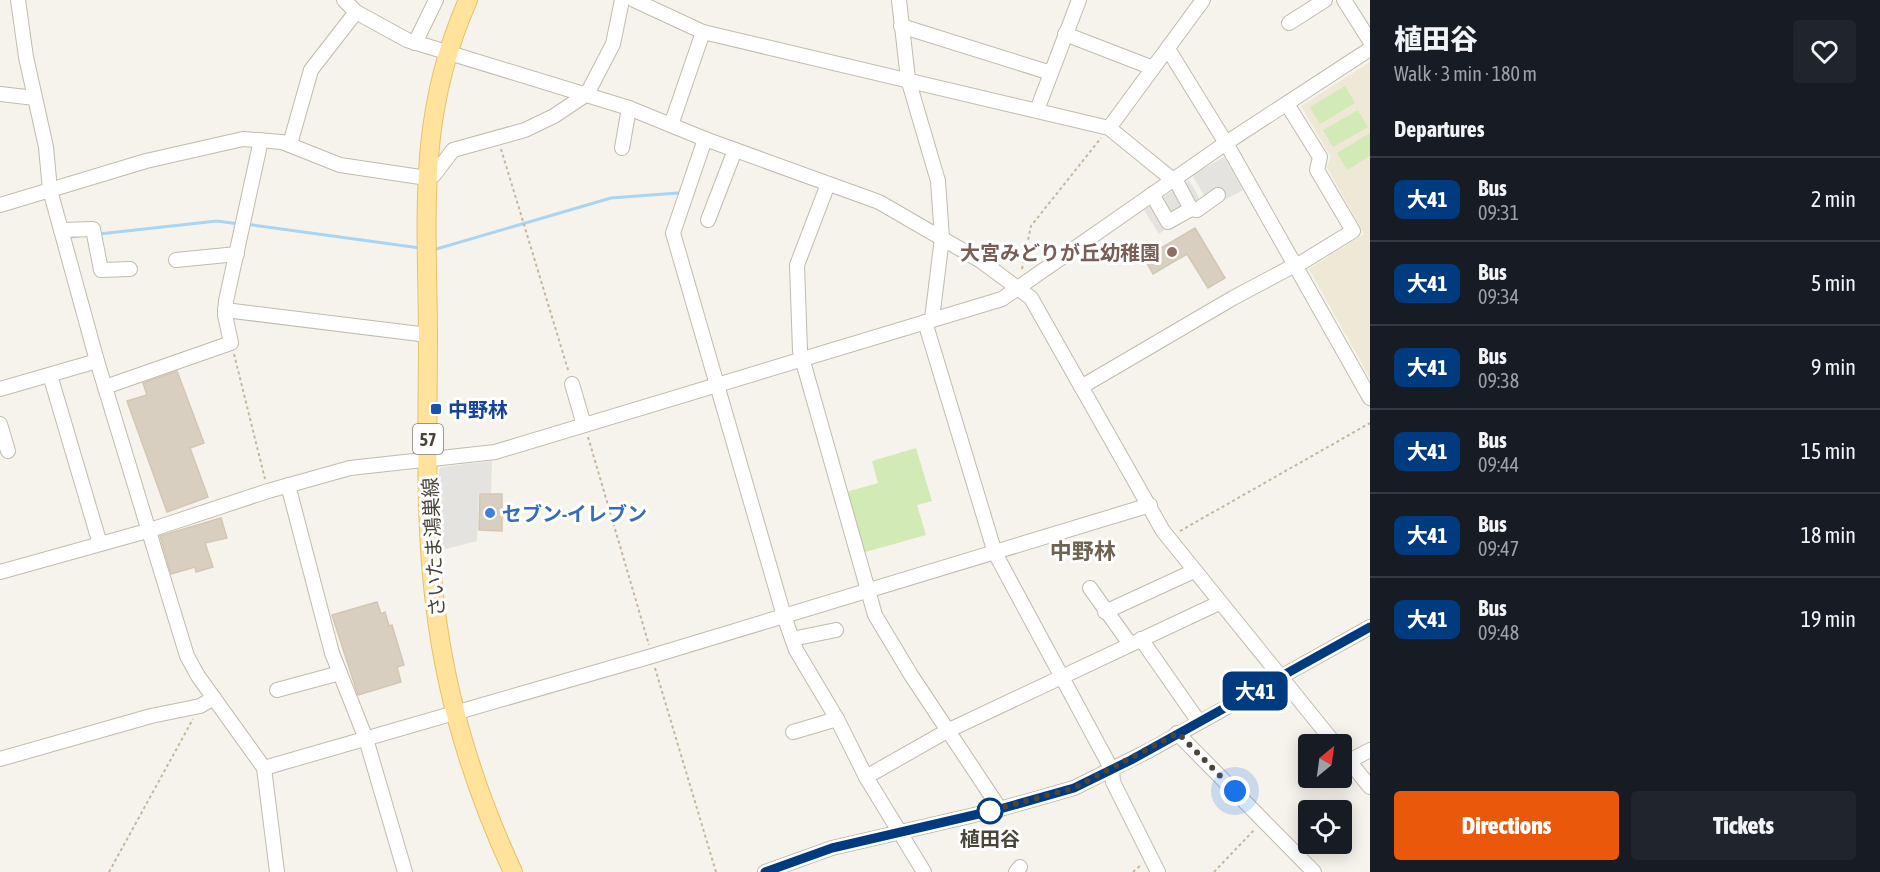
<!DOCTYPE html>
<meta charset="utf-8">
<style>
:root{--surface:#171b24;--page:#20242c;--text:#f1f3f6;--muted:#9ea1a6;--line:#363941;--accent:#ea580c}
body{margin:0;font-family:"Asap Condensed","Noto Sans JP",sans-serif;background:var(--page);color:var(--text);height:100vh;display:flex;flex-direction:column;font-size:22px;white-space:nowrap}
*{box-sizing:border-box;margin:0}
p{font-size:20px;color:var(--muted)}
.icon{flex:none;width:33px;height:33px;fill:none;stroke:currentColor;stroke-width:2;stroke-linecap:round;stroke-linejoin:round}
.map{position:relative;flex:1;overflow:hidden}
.drawer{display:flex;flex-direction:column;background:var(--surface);width:510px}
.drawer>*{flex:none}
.badge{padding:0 12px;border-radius:9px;font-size:21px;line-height:39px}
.needle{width:39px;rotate:29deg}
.fabs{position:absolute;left:1298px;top:734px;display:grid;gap:12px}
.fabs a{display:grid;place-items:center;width:54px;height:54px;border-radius:6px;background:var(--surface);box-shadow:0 3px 15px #0003;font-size:30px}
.you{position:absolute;width:30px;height:30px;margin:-15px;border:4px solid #fff;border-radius:50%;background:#1a73e8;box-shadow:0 0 0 9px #1a73e833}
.map>.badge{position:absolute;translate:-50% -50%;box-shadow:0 0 0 3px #fff}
h2{padding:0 24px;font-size:22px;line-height:54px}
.round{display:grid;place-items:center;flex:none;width:63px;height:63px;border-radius:6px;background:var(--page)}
.head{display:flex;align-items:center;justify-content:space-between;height:102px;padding:0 24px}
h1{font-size:28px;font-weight:800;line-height:45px}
.button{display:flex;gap:12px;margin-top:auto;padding:12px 24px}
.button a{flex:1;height:69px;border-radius:6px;background:var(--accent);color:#fff;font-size:24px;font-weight:800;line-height:69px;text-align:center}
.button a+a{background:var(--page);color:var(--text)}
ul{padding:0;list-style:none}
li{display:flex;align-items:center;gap:18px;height:84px;padding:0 24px;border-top:2px solid var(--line)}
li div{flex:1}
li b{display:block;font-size:22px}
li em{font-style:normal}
li .badge{min-width:66px;font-weight:700;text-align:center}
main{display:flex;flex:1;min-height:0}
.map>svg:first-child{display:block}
</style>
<main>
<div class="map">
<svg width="1370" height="872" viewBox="0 0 1370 872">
<rect width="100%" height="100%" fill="#f6f3ec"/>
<path fill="#efe8d6" d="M1370 62V378L1309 269 1364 234 1327 167 1331 157 1301 106Z"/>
<g fill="#d2eab5">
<path d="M1345 86 1355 103 1320 124 1310 107Z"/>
<path d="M1358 110 1368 127 1333 147 1323 130Z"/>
<path d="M1370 133V156L1347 170 1337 153Z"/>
<path d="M916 448 932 501 917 505 926 535 862 553 846 492 878 483 872 461Z"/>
</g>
<g fill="#e5e3e0">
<path d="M1224 157 1243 190 1221 202 1205 197 1192 175Z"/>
<path d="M1189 180 1202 203 1159 234 1144 210Z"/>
<path d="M492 461 491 493H479L477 541 442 550 439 470 441 467Z"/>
</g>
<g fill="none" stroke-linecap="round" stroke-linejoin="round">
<g stroke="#a9d4f2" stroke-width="3">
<path d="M245 224 420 248"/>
<path d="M99 234 217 221 239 224"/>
<path d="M70 237 78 236"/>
<path d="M433 250 611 198 678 193"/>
</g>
</g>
<g fill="#d8cfc1" stroke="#d3c7b4" stroke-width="1.5">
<path d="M1195 228 1225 278 1208 288 1187 254 1153 274 1144 258Z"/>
<path d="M177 371 204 443 190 448 208 497 167 512 127 401 147 395 143 383Z"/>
<path d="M480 494H502V531L479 530Z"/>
<path d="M221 518 227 538 205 543 213 567 196 572 195 567 171 574 160 536Z"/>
<path d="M377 602 381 614 385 612 389 626 392 625 404 665 397 667 401 682 358 695 332 615Z"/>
</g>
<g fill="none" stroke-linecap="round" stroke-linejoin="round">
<defs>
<g id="minor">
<path d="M18 0 26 57 46 147 50 190 97 361 187 656 198 676 264 768 277 872"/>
<path d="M344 0 356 12 407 40 629 108 705 139 879 202 981 261 1031 298 1163 531 1335 744"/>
<path d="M634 0 703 32 1109 128 1173 180"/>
<path d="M899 0 908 79 938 181 942 238 932 319"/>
<path d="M1344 0 1370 41"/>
<path d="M1289 23 1325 0"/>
<path d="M901 26 1051 73"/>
<path d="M1065 34 1153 68"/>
<path d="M415 43 436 0"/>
<path d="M1168 49 1226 143 1370 398"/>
<path d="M0 94 35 98"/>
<path d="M1287 104 1320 157 1317 170 1353 231 1296 266"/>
<path d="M1037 110 1079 0"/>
<path d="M671 125 703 32"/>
<path d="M1109 128 1203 0"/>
<path d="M705 139 673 233 784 616 796 650 837 719 866 777 924 872"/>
<path d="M290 144 311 70 356 12"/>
<path d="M622 148 629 108"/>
<path d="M828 184 797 265 800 351 875 615 911 675 1000 809"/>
<path d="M1152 194 1168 222 1191 209 1175 179"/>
<path d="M0 205 146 161 243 139 282 142 340 165 427 178 434 175 453 150 525 130 554 116 587 94 613 44 622 0"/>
<path d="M1191 209 1197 210 1218 195"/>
<path d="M708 220 735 150"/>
<path d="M61 230 93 229 101 270 130 269"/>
<path d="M176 260 237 254"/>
<path d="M225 310 428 335"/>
<path d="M925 322 995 553 1112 770 1113 782 1158 872"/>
<path d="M50 375 100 544"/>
<path d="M572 384 584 425"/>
<path d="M105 387 231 343 225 315 226 301 261 140"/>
<path d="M1081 387 1233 298 1295 265"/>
<path d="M0 389 97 361"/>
<path d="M0 424 8 451"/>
<path d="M288 485 332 653 366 739 405 872"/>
<path d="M0 572 147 531 268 491 350 468 495 452 1002 299 1226 143 1370 49"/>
<path d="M1090 588 1130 644"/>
<path d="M1105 612 1194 571"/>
<path d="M792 639 836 630"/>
<path d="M1141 639 1199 722"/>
<path d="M277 690 340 673"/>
<path d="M793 732 837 719"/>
<path d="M1177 733 1314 872"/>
<path d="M1341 751 1370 787"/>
<path d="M0 759 151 716 200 706 214 698"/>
<path d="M1349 761 1370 750"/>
<path d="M264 768 652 656 1150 505"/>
<path d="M866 777 947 731 1219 603"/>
<path d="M765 872 832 848 1000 809 1074 788 1150 750 1370 627"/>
<path d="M1016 872 1020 867"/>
</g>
<path id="major" d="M468 0C417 115 427 211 428 333 428 423 424 515 435 604 446 698 473 786 513 872"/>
</defs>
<use href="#minor" stroke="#c2bbae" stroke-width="16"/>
<use href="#major" stroke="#e6c16a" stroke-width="20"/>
<g stroke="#c4b79f" stroke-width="2" stroke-dasharray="3 3" stroke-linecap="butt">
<path d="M501 149 569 373"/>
<path d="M1022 269 1031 226 1101 138"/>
<path d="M234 354 265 479"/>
<path d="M588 437 649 645"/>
<path d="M1180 531 1370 423"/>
<path d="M655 668 716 872"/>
<path d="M109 872 193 719"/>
<path d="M1133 872 1141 865"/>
<path d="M1214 872 1255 829"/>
</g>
<use href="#minor" stroke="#fff" stroke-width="14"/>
<use href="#major" stroke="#ffe39c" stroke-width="18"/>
</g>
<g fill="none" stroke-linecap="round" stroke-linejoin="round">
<defs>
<path id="line" d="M765 872 832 848 1000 809 1074 788 1131 760 1370 627"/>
</defs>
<use href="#line" stroke="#fff" stroke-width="14"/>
<use href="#line" stroke="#003b80" stroke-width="9"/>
<path stroke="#4b4439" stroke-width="6" stroke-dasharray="0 10.8" d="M990 811 982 813 1074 788 1178 733 1235 791"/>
</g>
<circle fill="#8d6e63" stroke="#fff" stroke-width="2" cx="1172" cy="252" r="6"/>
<rect fill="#1a4fb4" stroke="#fff" stroke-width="2" x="430" y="403" width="12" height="12" rx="3"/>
<circle fill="#3f7fe0" stroke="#fff" stroke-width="2" cx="490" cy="513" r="6"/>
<circle fill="#fff" stroke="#003b80" stroke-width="3" cx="990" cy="811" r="12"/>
<g text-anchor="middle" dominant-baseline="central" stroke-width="6" stroke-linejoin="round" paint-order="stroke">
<rect fill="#fff" stroke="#817c74" stroke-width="1.5" x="413" y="424" width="30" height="30" rx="4.5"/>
<g font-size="18" font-weight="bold" fill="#4b4439">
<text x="428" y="439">57</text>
</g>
<g font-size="20" font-weight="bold" fill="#785e54" stroke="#fff" text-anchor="end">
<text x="1160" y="252">大宮みどりが丘幼稚園</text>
</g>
<g font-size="20" font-weight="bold" fill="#164399" stroke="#fff" text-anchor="start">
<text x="448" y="409">中野林</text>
</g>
<g font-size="20" font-weight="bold" fill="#366cbe" stroke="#fff" text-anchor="start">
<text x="502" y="513">セブン-イレブン</text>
</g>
<g font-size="20" fill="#4b4439" stroke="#fff">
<text transform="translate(433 547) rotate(-93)">さいたま鴻巣線</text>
</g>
<g font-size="20" font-weight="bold" fill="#4b4439" stroke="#fff">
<text x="990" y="838">植田谷</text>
</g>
<g font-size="22" font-weight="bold" fill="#6e6250" stroke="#fff">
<text x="1083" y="551">中野林</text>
</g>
</g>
</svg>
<div class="fabs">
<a><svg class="needle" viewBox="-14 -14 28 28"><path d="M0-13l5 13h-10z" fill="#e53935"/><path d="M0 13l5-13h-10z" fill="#9ea1a6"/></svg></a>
<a><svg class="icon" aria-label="locate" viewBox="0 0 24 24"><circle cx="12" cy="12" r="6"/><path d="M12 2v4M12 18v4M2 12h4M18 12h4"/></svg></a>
</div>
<div class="you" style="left:1235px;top:791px"></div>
<b class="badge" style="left:1255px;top:691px;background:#003b80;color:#fff">大41</b>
</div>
<section class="drawer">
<div class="head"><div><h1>植田谷</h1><p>Walk · 3 min · 180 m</p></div><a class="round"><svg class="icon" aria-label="heart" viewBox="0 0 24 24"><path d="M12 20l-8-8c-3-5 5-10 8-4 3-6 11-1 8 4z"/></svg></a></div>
<h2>Departures</h2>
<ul>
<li><span class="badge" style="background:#003b80;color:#fff">大41</span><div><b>Bus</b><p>09:31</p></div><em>2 min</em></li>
<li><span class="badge" style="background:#003b80;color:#fff">大41</span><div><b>Bus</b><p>09:34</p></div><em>5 min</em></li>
<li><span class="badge" style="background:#003b80;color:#fff">大41</span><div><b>Bus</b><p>09:38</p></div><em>9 min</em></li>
<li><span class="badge" style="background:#003b80;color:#fff">大41</span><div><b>Bus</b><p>09:44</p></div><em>15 min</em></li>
<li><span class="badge" style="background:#003b80;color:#fff">大41</span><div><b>Bus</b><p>09:47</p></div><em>18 min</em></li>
<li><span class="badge" style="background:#003b80;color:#fff">大41</span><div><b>Bus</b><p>09:48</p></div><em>19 min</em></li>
</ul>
<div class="button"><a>Directions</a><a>Tickets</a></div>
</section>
</main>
